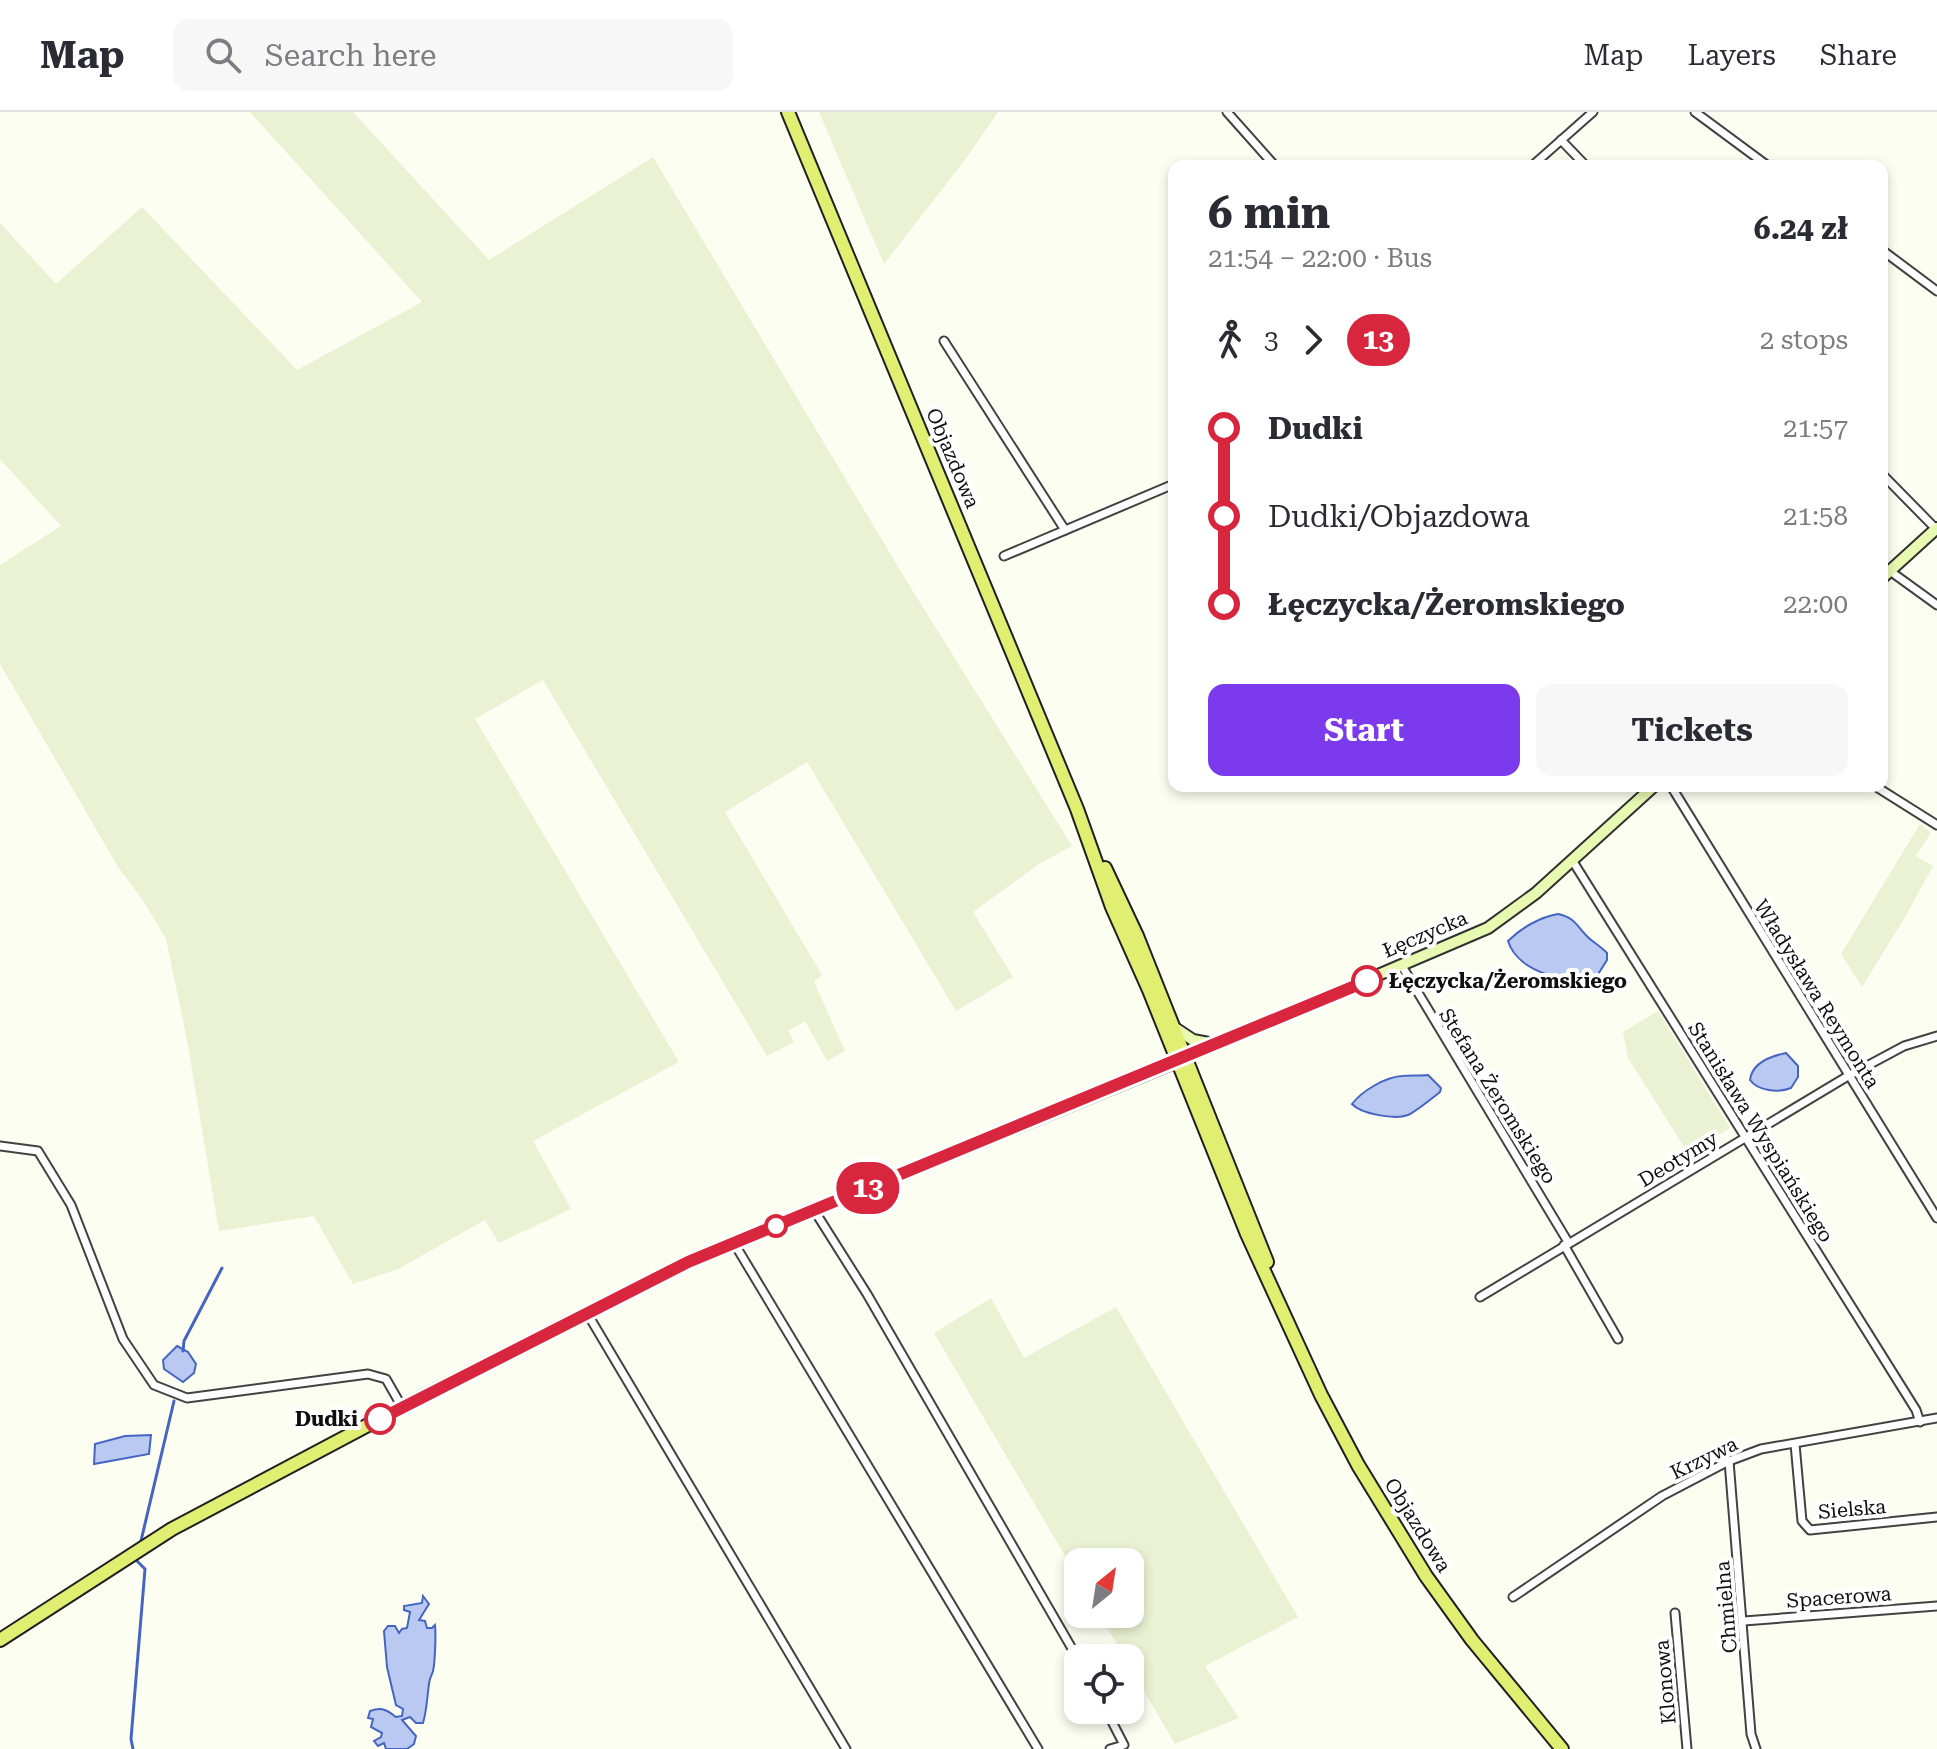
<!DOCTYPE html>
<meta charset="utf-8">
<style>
:root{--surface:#fff;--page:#f7f7f7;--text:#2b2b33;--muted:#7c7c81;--line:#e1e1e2;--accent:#7c3aed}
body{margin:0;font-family:"Roboto Serif",serif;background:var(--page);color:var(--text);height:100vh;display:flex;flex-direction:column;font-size:30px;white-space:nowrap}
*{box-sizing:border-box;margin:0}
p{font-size:26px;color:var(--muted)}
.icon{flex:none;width:44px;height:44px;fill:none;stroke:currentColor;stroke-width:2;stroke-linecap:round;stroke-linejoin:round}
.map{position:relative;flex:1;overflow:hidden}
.panel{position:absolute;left:1168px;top:48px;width:720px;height:632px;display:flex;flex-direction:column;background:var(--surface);border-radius:16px;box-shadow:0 4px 12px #0003}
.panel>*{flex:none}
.badge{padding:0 16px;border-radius:26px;font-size:28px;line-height:52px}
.needle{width:52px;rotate:30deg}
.buttons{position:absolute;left:1064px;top:1436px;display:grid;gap:16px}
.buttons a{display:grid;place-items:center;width:80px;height:80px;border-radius:16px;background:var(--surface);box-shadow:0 4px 12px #0003;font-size:40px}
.map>.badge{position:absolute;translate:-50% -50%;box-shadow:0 0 0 4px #fff}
.legs{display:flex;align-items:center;gap:12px;height:88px;padding:0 40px;font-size:26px}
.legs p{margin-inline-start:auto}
.summary{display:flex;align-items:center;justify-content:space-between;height:136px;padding:0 40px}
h1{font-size:44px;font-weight:700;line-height:60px}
.button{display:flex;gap:16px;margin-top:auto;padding:16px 40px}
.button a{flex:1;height:92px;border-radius:16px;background:var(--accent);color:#fff;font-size:32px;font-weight:700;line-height:92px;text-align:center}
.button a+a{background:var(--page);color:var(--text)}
ul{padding:0 40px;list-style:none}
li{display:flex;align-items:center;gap:28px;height:88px;font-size:30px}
li i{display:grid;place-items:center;width:12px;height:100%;margin:0 10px;background:currentColor}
li i::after{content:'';width:20px;height:20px;margin:-10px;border:6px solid;border-radius:50%;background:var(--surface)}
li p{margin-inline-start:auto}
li:first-child i{background:linear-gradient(#0000 50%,currentColor 0)}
li:last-child i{background:linear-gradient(currentColor 50%,#0000 0)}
header{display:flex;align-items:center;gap:48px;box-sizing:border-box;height:112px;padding:0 40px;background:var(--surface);border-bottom:2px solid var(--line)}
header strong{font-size:38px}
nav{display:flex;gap:44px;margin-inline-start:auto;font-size:28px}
.search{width:560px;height:72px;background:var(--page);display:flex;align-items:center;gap:20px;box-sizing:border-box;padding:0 28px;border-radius:16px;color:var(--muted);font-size:30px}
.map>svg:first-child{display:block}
</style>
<header>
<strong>Map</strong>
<div class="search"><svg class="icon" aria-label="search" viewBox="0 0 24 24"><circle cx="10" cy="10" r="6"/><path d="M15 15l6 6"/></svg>Search here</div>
<nav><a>Map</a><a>Layers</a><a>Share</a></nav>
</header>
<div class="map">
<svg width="1937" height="1637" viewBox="0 0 1937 1637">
<rect width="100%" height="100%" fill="#fcfef1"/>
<g fill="#eaf2d3">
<path d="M250 0H353L489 148 653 45 906 468 1072 734 1039 752 973 800 1013 865 956 899 807 650 725 700 822 863 814 870 845 939 827 949 805 909 788 919 794 930 767 944 543 568 475 607 679 950 533 1029 571 1097 499 1131 485 1108 398 1157 353 1172 314 1104 219 1119 187 928 166 827 142 787 118 755 0 552V453L61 414 0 347V111L56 172 142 95 297 258 422 190Z"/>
<path d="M819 0H998L964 49 884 152Z"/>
<path d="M1920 712 1931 721 1916 744 1933 754 1905 805 1862 875 1841 842Z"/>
<path d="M1658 899 1730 1016 1688 1041 1628 946 1623 920Z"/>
<path d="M991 1186 1024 1246 1116 1195 1298 1505 1205 1554 1239 1606 1175 1632 1130 1555V1546H1125L1099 1502H1130V1450H1078V1466L934 1221Z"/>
</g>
<g fill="#bac9f2" stroke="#4665c3" stroke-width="2">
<path d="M1558 802C1577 806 1577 816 1590 827 1596 832 1601 835 1607 841V848L1597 864C1569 873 1518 861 1508 829 1521 816 1540 805 1558 802Z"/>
<path d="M1786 941 1798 954V965L1791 976C1778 981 1758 979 1750 968 1752 951 1771 944 1786 941Z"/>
<path d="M1428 963 1441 976 1440 980C1431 987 1418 998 1408 1003 1395 1008 1361 1002 1352 992 1362 979 1385 965 1402 964 1411 963 1419 964 1428 963Z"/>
<path d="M177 1234 188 1240 196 1252 194 1261 183 1270 164 1257 163 1248Z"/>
<path d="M151 1323 149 1342 94 1352 95 1332 125 1324Z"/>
<path d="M423 1484 429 1492 419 1508 425 1509 427 1516H432L435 1513C436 1522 435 1551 433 1559 432 1563 429 1567 429 1572 427 1585 427 1598 423 1611H416L410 1605 402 1608 416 1624 414 1632 407 1637H386L384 1631 378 1634 374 1629 381 1625 382 1621 371 1615 373 1607 368 1606 370 1599C381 1595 386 1597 396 1605L402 1604 403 1597 396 1593 387 1555 384 1519 388 1514H395L399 1521 402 1517 407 1516 410 1500 404 1498V1494L422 1491Z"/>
</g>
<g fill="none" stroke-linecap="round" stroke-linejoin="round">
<g stroke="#4665c3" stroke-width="3">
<path d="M183 1239 184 1229 222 1156"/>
<path d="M140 1433 174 1289"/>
<path d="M133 1637 131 1627 145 1457 137 1449 138 1445"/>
</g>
<defs>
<g id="street">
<path d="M1227 0 1275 54"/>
<path d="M1695 0 1768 54"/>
<path d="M1561 28 1586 54"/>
<path d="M1532 54 1593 0"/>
<path d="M1882 138 1937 179"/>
<path d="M944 229 1065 418"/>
<path d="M1882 362 1936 417"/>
<path d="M1004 444 1174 372"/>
<path d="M1890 459 1937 493"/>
<path d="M1671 674 1937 1106"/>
<path d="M1875 674 1937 713"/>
<path d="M1572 748 1916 1298 1920 1310"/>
<path d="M1402 854 1568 1130"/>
<path d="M0 1034 38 1039 71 1093 123 1227 154 1273 187 1286 368 1262 386 1267 402 1295"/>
<path d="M814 1098 867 1182 1078 1547"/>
<path d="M734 1131 1038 1637"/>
<path d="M1564 1133 1618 1227"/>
<path d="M1480 1185 1848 964 1904 934 1937 924"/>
<path d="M587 1201 846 1637"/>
<path d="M1795 1332 1802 1409 1810 1418 1937 1405"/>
<path d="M1729 1349 1751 1622 1756 1637"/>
<path d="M1513 1485 1662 1384 1729 1349 1761 1337 1937 1306"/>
<path d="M1675 1501 1687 1637"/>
<path d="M1744 1509 1937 1494"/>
<path d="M1106 1598 1124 1633 1110 1637"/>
</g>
<g id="secondary">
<path d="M1882 466 1937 416"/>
<path d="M1175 916 1193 928 1214 932"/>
<path d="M1186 945 1488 816 1536 781 1654 674"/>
</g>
<g id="primary">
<path d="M788 0 1077 697 1112 795 1149 878 1247 1122 1321 1283 1358 1353 1426 1464 1472 1528 1562 1637"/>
<path d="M1105 756 1137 824 1267 1150"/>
<path d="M0 1528 172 1417 402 1295 688 1150 1186 945"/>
</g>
</defs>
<use href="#street" stroke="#424242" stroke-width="11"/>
<use href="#secondary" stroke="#313131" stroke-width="14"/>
<use href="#primary" stroke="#202020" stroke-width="16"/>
<use href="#street" stroke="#fff" stroke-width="7"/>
<use href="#secondary" stroke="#e8f9b1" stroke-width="10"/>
<use href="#primary" stroke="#e0ee71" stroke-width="12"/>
</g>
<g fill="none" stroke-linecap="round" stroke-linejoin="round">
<defs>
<path id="line-1" d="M380 1307 688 1150 1367 869"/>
</defs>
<use href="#line-1" stroke="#fff" stroke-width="18"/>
<use href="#line-1" stroke="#d7263d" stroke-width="12"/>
</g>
<g fill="#fff" stroke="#d7263d" stroke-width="4">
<circle cx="1367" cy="869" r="14"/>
<circle cx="776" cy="1114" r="10"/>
<circle cx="380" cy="1307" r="14"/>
</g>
<g text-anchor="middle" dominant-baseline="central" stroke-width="8" stroke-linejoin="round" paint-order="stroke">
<g font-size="20" fill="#0f0f0f" stroke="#fff">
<text transform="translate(953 346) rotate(67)">Objazdowa</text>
<text transform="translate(1425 822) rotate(-23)">Łęczycka</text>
<text transform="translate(1817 882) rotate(58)">Władysława Reymonta</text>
<text transform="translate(1498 984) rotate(58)">Stefana Żeromskiego</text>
<text transform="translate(1761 1020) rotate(58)">Stanisława Wyspiańskiego</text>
<text transform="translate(1678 1047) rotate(-31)">Deotymy</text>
<text transform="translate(1704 1346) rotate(-26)">Krzywa</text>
<text transform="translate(1852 1397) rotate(-5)">Sielska</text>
<text transform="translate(1418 1413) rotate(58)">Objazdowa</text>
<text transform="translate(1839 1485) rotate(-4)">Spacerowa</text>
<text transform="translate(1726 1495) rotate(-95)">Chmielna</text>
<text transform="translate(1665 1570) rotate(-95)">Klonowa</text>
</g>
<g font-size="20" font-weight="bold" fill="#0f0f0f" stroke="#fff" text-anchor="start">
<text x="1389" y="869">Łęczycka/Żeromskiego</text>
<text x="358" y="1307" text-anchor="end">Dudki</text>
</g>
</g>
</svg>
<div class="buttons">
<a><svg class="needle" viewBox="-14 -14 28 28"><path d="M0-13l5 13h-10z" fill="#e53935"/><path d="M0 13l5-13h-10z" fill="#7c7c81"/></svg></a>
<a><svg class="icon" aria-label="locate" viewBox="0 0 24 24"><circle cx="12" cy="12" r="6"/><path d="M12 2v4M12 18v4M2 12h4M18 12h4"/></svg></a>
</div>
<b class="badge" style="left:868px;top:1076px;background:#d7263d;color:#fff">13</b>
<section class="panel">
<div class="summary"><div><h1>6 min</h1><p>21:54 – 22:00 · Bus</p></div><b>6.24 zł</b></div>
<div class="legs"><svg class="icon" aria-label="walk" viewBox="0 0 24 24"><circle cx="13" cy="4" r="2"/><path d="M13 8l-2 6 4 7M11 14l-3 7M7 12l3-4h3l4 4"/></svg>3<svg class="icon" aria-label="forward" viewBox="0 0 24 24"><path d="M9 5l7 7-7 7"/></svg><b class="badge" style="background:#d7263d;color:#fff">13</b><p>2 stops</p></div>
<ul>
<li><i style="color:#d7263d"></i><b>Dudki</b><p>21:57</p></li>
<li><i style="color:#d7263d"></i><span>Dudki/Objazdowa</span><p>21:58</p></li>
<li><i style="color:#d7263d"></i><b>Łęczycka/Żeromskiego</b><p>22:00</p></li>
</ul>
<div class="button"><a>Start</a><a>Tickets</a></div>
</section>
</div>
